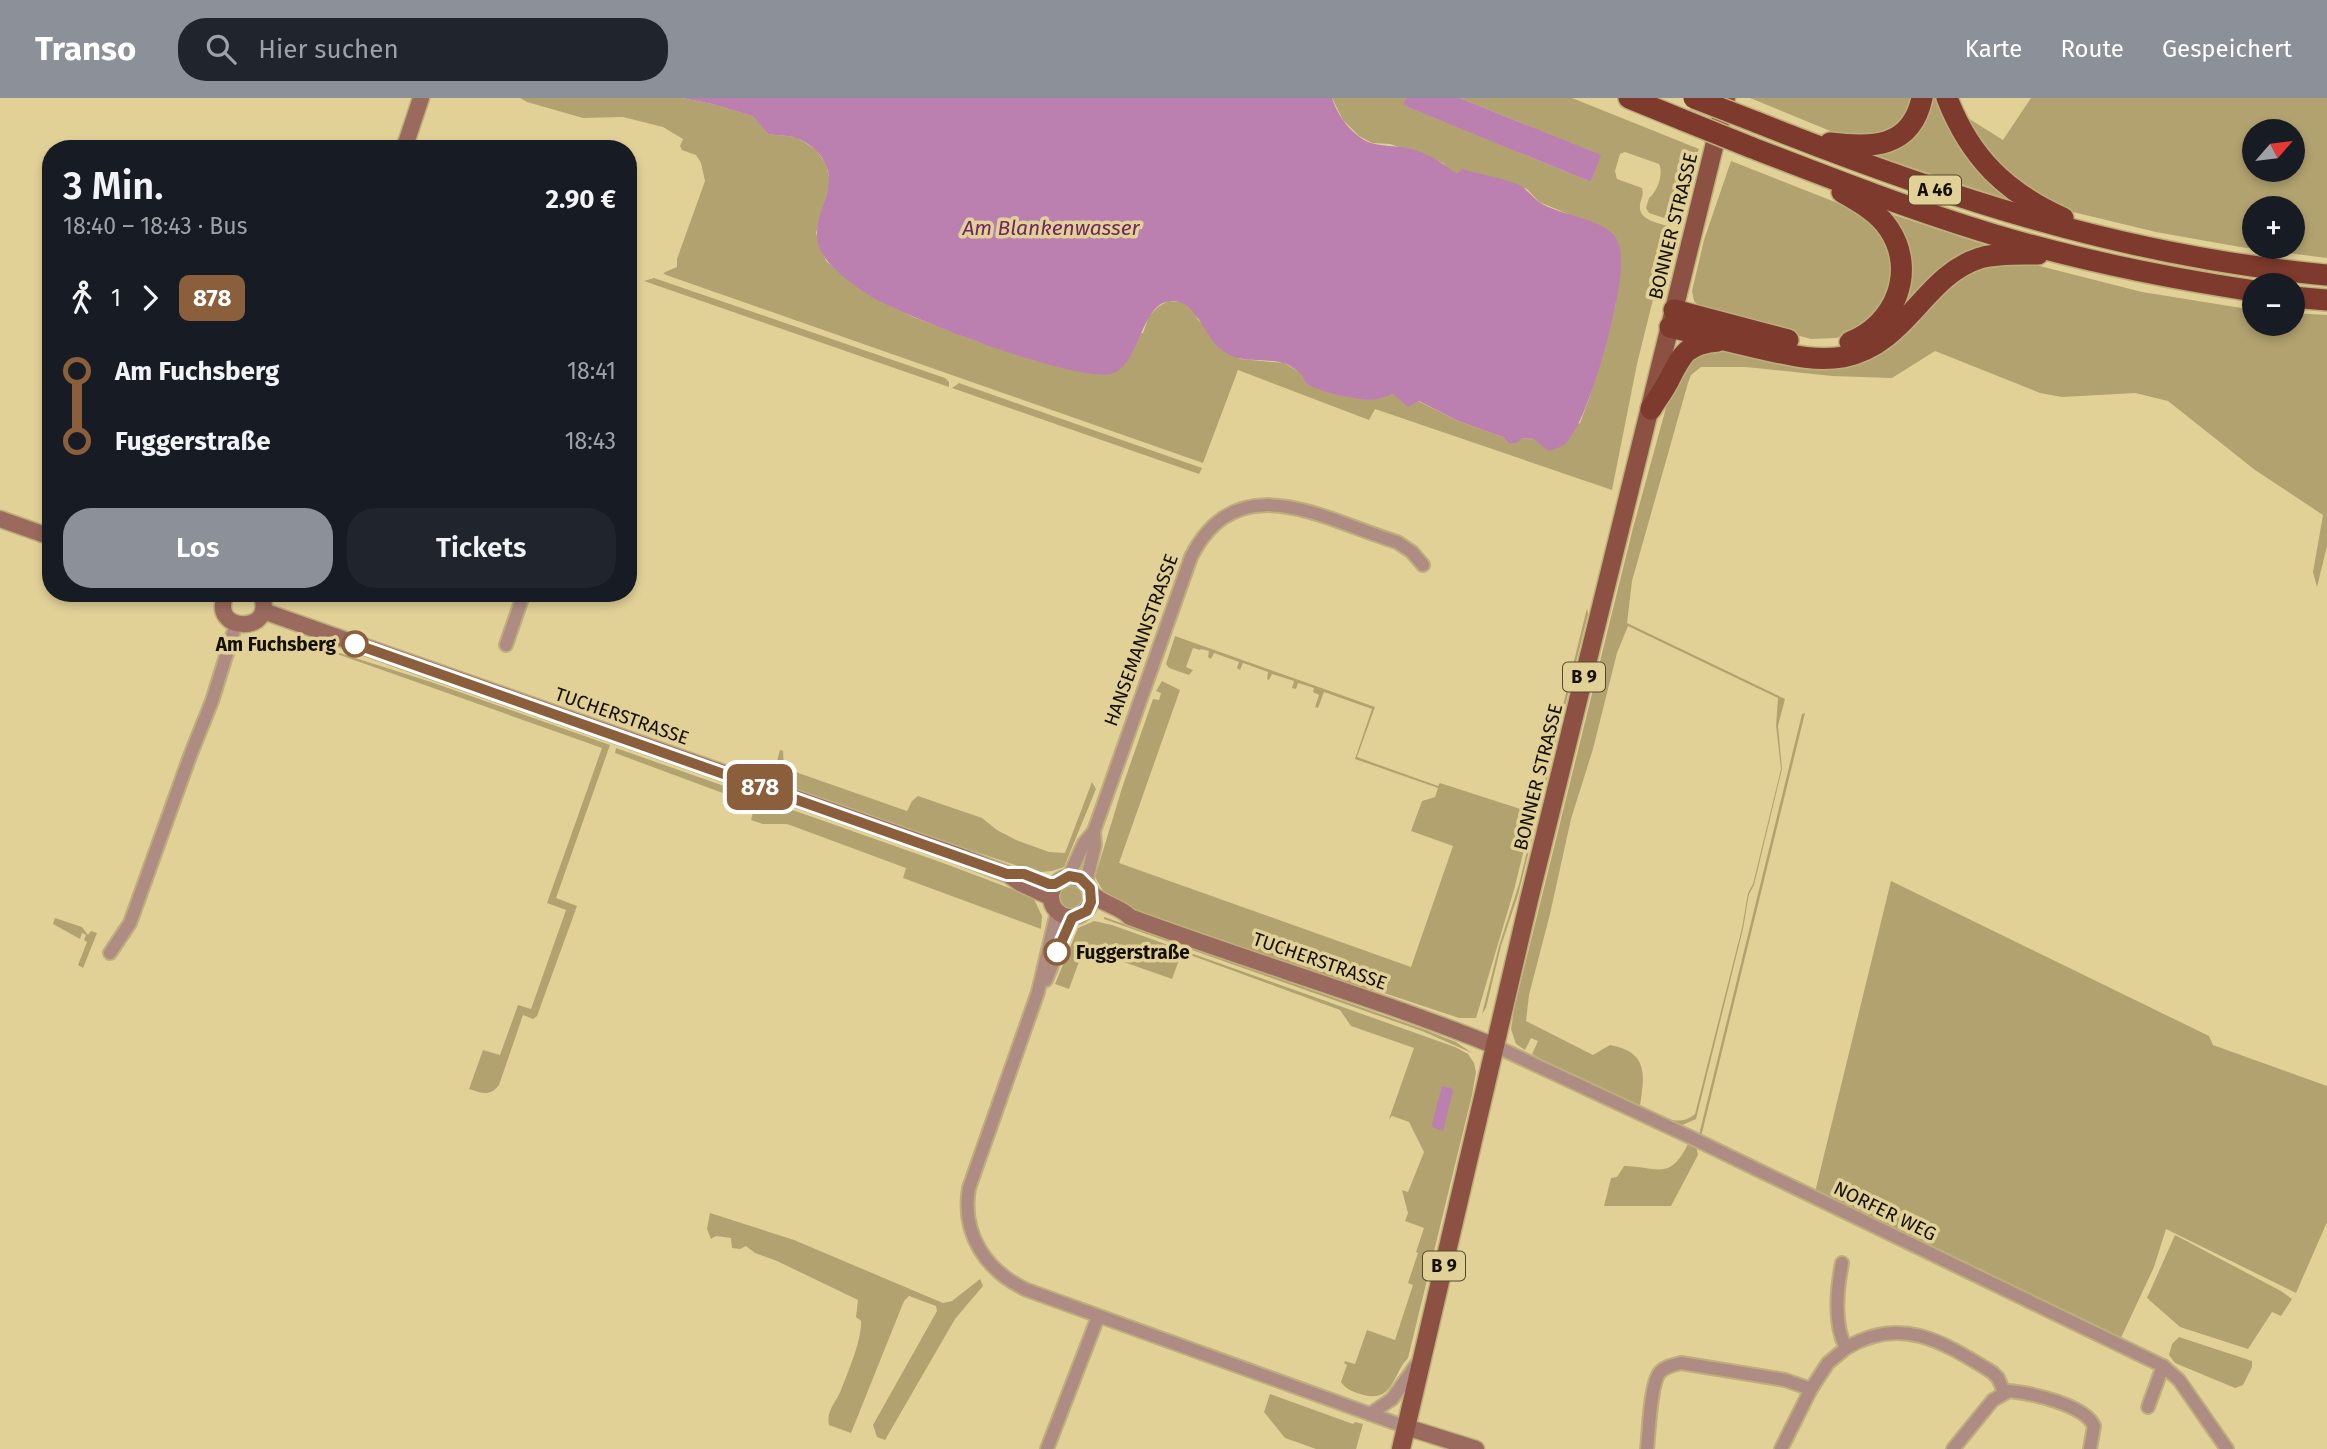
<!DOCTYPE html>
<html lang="de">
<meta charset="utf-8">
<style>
:root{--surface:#171b24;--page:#20242c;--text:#f1f3f6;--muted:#9ea1a6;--accent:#8c9099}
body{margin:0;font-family:"Fira Sans",sans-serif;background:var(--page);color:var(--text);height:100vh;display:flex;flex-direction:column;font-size:26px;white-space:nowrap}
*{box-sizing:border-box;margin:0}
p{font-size:23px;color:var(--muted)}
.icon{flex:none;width:38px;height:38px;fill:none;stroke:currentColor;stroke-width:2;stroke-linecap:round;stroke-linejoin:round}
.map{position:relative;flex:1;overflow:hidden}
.details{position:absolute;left:42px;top:42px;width:595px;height:462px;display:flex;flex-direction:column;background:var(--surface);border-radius:28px;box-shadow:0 4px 10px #0003}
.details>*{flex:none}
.badge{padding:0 14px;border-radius:10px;font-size:24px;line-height:46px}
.needle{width:46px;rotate:62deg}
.controls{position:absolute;left:2242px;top:21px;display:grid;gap:14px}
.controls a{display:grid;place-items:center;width:63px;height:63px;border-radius:50%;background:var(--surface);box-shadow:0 4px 10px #0003;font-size:35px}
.map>.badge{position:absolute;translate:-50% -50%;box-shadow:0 0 0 4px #fff}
.legs{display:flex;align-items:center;gap:10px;height:77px;padding:0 21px;font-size:23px}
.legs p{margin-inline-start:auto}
.headline{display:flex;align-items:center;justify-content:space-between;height:119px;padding:0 21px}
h1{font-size:38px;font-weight:600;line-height:52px}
.action{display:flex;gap:14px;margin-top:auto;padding:14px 21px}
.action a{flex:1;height:80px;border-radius:28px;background:var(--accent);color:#fff;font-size:28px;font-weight:600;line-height:80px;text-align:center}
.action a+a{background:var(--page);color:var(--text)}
ul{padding:0 21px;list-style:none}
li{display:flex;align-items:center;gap:24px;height:70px;font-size:26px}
li i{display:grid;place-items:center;width:10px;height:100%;margin:0 9px;background:currentColor}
li i::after{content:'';width:18px;height:18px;margin:-9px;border:5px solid;border-radius:50%;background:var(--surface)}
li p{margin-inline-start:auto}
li:first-child i{background:linear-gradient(#0000 50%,currentColor 0)}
li:last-child i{background:linear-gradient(currentColor 50%,#0000 0)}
header{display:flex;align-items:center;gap:42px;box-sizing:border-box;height:98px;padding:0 35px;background:var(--accent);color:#fff}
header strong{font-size:33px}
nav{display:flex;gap:38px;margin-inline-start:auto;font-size:24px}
.search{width:490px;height:63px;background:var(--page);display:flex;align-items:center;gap:18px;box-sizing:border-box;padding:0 24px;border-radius:28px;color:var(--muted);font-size:26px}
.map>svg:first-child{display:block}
</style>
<header>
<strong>Transo</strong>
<div class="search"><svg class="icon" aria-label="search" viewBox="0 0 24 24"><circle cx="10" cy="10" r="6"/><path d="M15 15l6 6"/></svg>Hier suchen</div>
<nav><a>Karte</a><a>Route</a><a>Gespeichert</a></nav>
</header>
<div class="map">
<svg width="2327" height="1351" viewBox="0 0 2327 1351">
<rect width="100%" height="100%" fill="#e2d197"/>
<g fill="#b2a26f" fill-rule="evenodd">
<path d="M520 0H682L712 6 754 18 768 36 796 39 816 52 826 66 830 84 816 135 826 163 864 194 913 219 981 245 1143 235 1149 218 1158 209 1168 203 1182 204 1194 212 1198 222 1240 261 1284 265 1301 275 1306 285 1320 291 1367 302 1393 296 1418 303 1458 323 1503 339 1508 345 1522 340 1534 341 1580 325 1590 298 1616 205 1568 116 1539 104 1527 91 1450 73 1443 65 1390 46 1372 45 1359 38 1343 22 1332 0H1406L1404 7 1591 84 1600 57 1460 0H1572L1699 51 1673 123 1649 115 1646 110 1649 100C1657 94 1664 76 1659 66L1625 54 1620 56 1615 73 1617 81 1642 90C1644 98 1641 100 1640 107 1638 123 1660 125 1671 129L1637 266 1612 392 1375 311 1369 322 1238 272 1203 365 666 177 663 175 677 169V161L705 83 701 65 696 57 682 52 680 48 683 41 663 29 623 19 583 20 527 4Z"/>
<path d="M1750 0H1917L1895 35 1845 39Z"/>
<path d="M1926 0H1942L2030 109 1868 55Z"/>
<path d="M2031 0H2327V160L2240 149 2156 134 2048 108 1988 63 1963 17 2003 42ZM2254 33H2292V72H2254ZM2254 110H2292V149H2254Z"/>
<path d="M1731 63 1863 115 1878 128 1892 155 1894 186 1878 217 1852 235 1836 240 1811 241 1701 211 1694 203 1692 193 1704 142Z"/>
<path d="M1885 114 2001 152C1986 154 1973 156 1960 164 1910 194 1894 251 1828 255 1787 257 1737 239 1697 229L1698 224C1760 241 1861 285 1898 206 1913 173 1903 143 1885 114Z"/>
<path d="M2028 165 2142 194 2254 212V226H2292L2293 215 2327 217V448L2317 489 2313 474 2323 417 2255 372 2168 303 2135 295 2062 299 2040 295 1935 253 1892 280 1832 278 1746 269H1701L1691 277 1688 285 1632 483 1627 525 1785 601 1778 628 1782 671 1754 787 1749 796 1743 831 1696 1021 1680 1028 1561 972 1532 956 1538 943 1531 940 1525 952 1516 946 1511 931 1514 911 1633 430 1675 277 1704 252H1728L1807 266 1935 200 1982 166ZM1628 528 1778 600 1776 627 1781 671 1753 786 1748 795 1742 830 1695 1016C1678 1031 1657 1017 1640 1007 1645 976 1648 954 1610 947L1593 957 1526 923 1529 897 1550 816 1571 721 1593 651 1617 555Z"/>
<path d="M654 180 945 280 949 284V289L644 183Z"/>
<path d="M959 285 1202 370 1199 376 952 290Z"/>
<path d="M1587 510 1588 516 1518 797 1501 848 1486 910 1482 916 1499 848 1519 786Z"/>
<path d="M1175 538 1375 609 1357 659 1438 688 1440 685 1533 715 1514 792 1476 920H1459L1384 895 1336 883 1110 803 1111 799 1103 793 1095 779 1123 687 1153 601 1159 602 1161 595 1156 593 1162 583 1180 592 1119 765 1411 869 1453 748 1411 733 1422 703 1435 699 1438 690 1355 661 1372 611 1324 594 1318 610 1315 609 1319 597 1313 594 1314 590 1298 585 1296 591 1292 590 1294 583 1272 576 1269 582 1267 581 1268 574 1243 565 1240 572 1237 570 1239 564 1214 555 1211 561 1208 559 1209 553 1201 551 1200 552 1193 550 1186 569 1193 572 1189 577 1169 570 1166 566Z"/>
<path d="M289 539 431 584 610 647 556 800 577 808 537 918 533 921 523 917 499 987C490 999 482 995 469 991L483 952 500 957 518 907 531 911 566 812 547 805 602 650Z"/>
<path d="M399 568 977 772 1033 793 1032 796 958 766 397 570Z"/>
<path d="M1805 615 1701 1039 1815 1094 1891 783 2209 938 2213 947 2327 988V1124L2296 1195 2166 1131 2154 1169 2119 1244 1698 1041 1802 616Z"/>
<path d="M616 650 943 765 1033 799 1042 818 1041 831 903 780 906 770 787 726H763L751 722 755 707 615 655Z"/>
<path d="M780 652 783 653 784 670 907 713 912 703 918 698 982 720 997 732 1016 742 1049 754 1065 755 1092 684 1096 691 1064 769 1052 773 1041 774 1039 778 1036 774 776 687 772 682Z"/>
<circle cx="1071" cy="798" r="14"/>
<path d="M1104 819 1423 931 1456 944 1472 955 1422 933 1104 821Z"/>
<path d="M55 820 82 829 88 837 91 833 97 835 83 870 78 867 87 844 84 842 86 837 82 835 80 841 53 826Z"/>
<path d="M1094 823 1112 827 1455 949 1468 956 1474 965 1476 974 1472 997 1408 1260C1392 1276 1394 1307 1360 1296 1351 1293 1346 1291 1341 1284L1347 1267 1344 1265 1345 1263 1355 1266 1367 1232 1395 1242 1413 1187 1408 1185 1418 1155 1416 1154 1424 1130 1405 1123 1408 1115 1402 1092 1408 1094 1424 1054 1409 1024 1392 1018 1389 1021 1414 950 1351 928 1340 912 1182 854 1172 881 1084 850 1069 891 1055 886 1078 830Z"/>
<path d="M1690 1042 1696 1048 1698 1057 1671 1108H1604L1611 1080 1617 1079 1624 1068C1660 1069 1670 1084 1690 1042Z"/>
<path d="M710 1115 794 1142 943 1205 952 1203 980 1181 983 1188 955 1221 885 1342 877 1339 873 1327 937 1213 936 1208 909 1198 904 1203 851 1335 829 1327C826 1312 836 1305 841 1292 848 1274 862 1241 861 1223L856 1219 858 1202 777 1163 755 1155 746 1148 740 1151 732 1150 731 1140 716 1138 711 1141 707 1131Z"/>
<path d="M2175 1137 2281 1193 2292 1201 2281 1218 2272 1214 2248 1251 2180 1229 2147 1200Z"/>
<path d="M2179 1239 2252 1263V1269L2243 1287 2235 1290 2175 1265 2169 1257 2172 1246Z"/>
<path d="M1270 1296 1353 1326 1355 1324 1363 1326 1356 1351H1316L1285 1340 1264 1314Z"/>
</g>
<g fill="#bb80b0">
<path d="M682 0H1332C1337 17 1353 39 1371 45 1384 49 1400 47 1415 52 1423 55 1433 59 1440 64 1448 68 1449 73 1458 75L1462 71C1479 76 1498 79 1514 85 1526 89 1530 97 1539 104 1560 118 1603 120 1616 140 1621 148 1621 157 1621 166 1622 198 1589 322 1567 344 1562 349 1555 351 1548 353L1534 341 1522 340 1517 345H1508L1503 339 1458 323 1419 303 1408 309 1393 296C1385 299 1376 302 1367 302 1355 301 1315 293 1306 285 1305 284 1302 277 1301 276 1297 272 1288 266 1283 265 1262 259 1241 267 1222 252 1206 240 1197 210 1182 205 1140 190 1143 268 1111 276 1076 285 894 216 862 193 847 181 825 167 819 148 808 115 845 90 820 57 815 50 803 42 794 39 786 37 777 38 768 36L753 18 712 6Z"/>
<path d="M1406 0H1460L1601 57 1591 84 1403 7Z"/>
<path d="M1442 988 1451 990 1453 993 1443 1033 1432 1029V1026Z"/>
</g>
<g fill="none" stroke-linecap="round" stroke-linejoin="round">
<defs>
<g id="street">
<path d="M506 547 524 495"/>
<path d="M1069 778 1084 745 1094 733 1191 459C1238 366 1324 422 1397 444L1412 454 1423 467"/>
<path d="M1086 785 1095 747 1094 733"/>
<path d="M1057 814 1038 894 969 1090C961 1136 986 1173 1027 1192L1406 1329"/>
<path d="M110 855 130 825 190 658 212 603 236 526"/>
<path d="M1046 882 1072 819"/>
<path d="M1495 948 1688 1038 2163 1268 2179 1282 2227 1351"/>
<path d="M1846 1250C1902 1217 1943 1244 1992 1274L1998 1280 2004 1294"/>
<path d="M2148 1309 2163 1268"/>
<path d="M1370 1316 1392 1301 1417 1266"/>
<path d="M1047 1351 1098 1219"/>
<path d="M1647 1351C1649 1334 1650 1286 1660 1274 1666 1268 1673 1267 1681 1265L1785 1282 1811 1291 1828 1265 1846 1250C1833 1226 1837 1191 1842 1165"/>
<path d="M1781 1351 1811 1291"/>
<path d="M1953 1351 1993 1302 2009 1293C2031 1295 2085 1307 2094 1328L2090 1351"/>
</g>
<g id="secondary">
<path d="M404 51 421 0"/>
<path d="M0 421 51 439"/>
<path d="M227 495C205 536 281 537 260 495"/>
<path d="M263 513 957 757 1007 776 1020 785 1050 799"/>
<circle cx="1071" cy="799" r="20"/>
<path d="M1092 796C1104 807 1119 808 1130 819 1251 864 1376 900 1495 948"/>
<path d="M1406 1329 1476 1351"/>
</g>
<path id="primary" d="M1401 1351 1529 802 1726 0"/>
<g id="highway">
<path d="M1629 0 1683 22"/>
<path d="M1947 0C1970 59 2005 94 2063 120"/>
<path d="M1756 24C1944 99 2123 158 2327 177"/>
<path d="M1830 45C1871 50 1911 51 1922 0"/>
<path d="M1750 49C1830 80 1912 112 1995 137 2079 162 2167 180 2254 193"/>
<path d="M1842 94C1859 104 1878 114 1889 131 1917 173 1895 227 1850 244"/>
<path d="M2292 199 2327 202"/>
<path d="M1674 212 1788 242"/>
<path d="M1670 229C1699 236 1729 243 1758 250 1786 256 1814 264 1843 259 1909 245 1923 178 1980 160 1998 155 2019 156 2038 156"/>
<path d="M1651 311C1657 301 1664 292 1669 282 1682 256 1686 246 1718 243"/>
</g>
</defs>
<use href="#street" stroke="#bdae7c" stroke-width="16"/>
<use href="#secondary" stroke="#bdae7c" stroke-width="19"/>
<use href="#primary" stroke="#bdae7c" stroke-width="21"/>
<use href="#highway" stroke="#bdae7c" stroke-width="24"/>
<use href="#street" stroke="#ae8c84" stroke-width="12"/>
<use href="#secondary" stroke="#9b6a5e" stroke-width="16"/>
<use href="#primary" stroke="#8c5143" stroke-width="18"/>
<use href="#highway" stroke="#7e3a2c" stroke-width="21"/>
<defs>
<g id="highway-bridge">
<path d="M1694 0 1756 24"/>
<path d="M1683 22 1750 49"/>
</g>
</defs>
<use href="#highway-bridge" stroke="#bdae7c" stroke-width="24" stroke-linecap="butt"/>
<use href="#highway-bridge" stroke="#7e3a2c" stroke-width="21"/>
</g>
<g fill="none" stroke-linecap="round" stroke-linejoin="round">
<defs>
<path id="line-1" d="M355 546 1007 776H1024L1049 786H1055L1069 778 1080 780 1090 790 1091 804 1087 813 1072 820 1057 854"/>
</defs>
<use href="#line-1" stroke="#fff" stroke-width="16"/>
<use href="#line-1" stroke="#8b5e3c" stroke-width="10"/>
</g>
<g fill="#fff" stroke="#8b5e3c" stroke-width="3.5">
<circle cx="355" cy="546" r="12"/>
<circle cx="1057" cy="854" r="12"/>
</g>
<g text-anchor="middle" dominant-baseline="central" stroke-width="7" stroke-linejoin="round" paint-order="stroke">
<g fill="#e2d197" stroke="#52492d" stroke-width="2">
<rect x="1909" y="77.5" width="52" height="29" rx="5"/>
<rect x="1563" y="564.5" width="42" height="29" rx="5"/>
<rect x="1423" y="1153.5" width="42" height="29" rx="5"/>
</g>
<g font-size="18" font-weight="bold" fill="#150f00">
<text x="1935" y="92">A 46</text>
<text x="1584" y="579">B 9</text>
<text x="1444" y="1168">B 9</text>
</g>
<g font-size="19" fill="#150f00" stroke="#e2d197">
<text transform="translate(1673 128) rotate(-76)">BONNER STRASSE</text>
<text transform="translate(1141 542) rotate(-70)">HANSEMANNSTRASSE</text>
<text transform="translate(622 618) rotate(19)">TUCHERSTRASSE</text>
<text transform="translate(1538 679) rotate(-76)">BONNER STRASSE</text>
<text transform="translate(1320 863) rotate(19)">TUCHERSTRASSE</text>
<text transform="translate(1885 1113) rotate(26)">NORFER WEG</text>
</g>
<g font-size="19" font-weight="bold" fill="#150f00" stroke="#e2d197" text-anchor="end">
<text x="336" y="546">Am Fuchsberg</text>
<text x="1076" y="854" text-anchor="start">Fuggerstraße</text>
</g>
<g font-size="21" font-style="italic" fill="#6e2764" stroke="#e2d197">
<text x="1051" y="130">Am Blankenwasser</text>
</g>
</g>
</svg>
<div class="controls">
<a><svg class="needle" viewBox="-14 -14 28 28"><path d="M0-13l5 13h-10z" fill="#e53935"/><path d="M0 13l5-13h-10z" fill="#9ea1a6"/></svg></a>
<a>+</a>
<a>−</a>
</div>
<b class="badge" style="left:760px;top:689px;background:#8b5e3c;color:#fff">878</b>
<section class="details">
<div class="headline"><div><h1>3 Min.</h1><p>18:40 – 18:43 · Bus</p></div><b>2.90 €</b></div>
<div class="legs"><svg class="icon" aria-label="walk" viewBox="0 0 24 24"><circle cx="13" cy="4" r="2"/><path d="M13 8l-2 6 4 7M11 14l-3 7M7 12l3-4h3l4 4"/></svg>1<svg class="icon" aria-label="forward" viewBox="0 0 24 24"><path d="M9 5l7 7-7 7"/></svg><b class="badge" style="background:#8b5e3c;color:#fff">878</b></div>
<ul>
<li><i style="color:#8b5e3c"></i><b>Am Fuchsberg</b><p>18:41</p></li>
<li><i style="color:#8b5e3c"></i><b>Fuggerstraße</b><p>18:43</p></li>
</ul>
<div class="action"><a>Los</a><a>Tickets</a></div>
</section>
</div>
